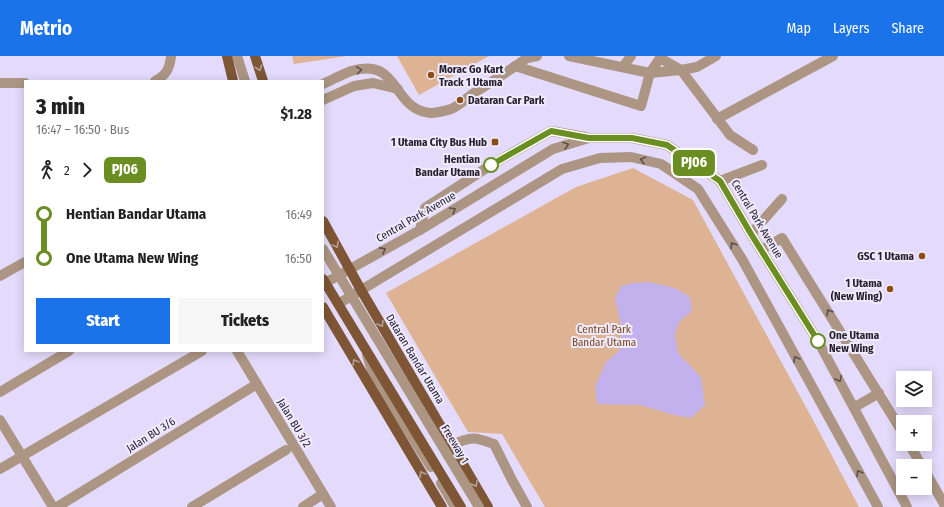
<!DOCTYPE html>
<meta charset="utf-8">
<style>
:root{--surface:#fff;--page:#f6f6f6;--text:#222;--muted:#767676;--accent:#1a73e8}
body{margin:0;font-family:"Fira Sans Condensed",sans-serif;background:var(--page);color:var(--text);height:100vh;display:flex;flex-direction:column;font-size:15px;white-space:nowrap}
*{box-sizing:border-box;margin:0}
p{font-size:13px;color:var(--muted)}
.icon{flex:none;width:22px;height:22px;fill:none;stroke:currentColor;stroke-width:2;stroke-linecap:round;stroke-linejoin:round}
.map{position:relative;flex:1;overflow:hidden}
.sheet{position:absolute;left:24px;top:24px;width:300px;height:272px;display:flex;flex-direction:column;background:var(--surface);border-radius:0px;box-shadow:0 2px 10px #0003}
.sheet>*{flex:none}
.badge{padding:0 8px;border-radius:6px;font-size:14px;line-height:26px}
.controls{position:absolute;left:896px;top:315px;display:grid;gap:8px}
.controls a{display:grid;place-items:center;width:36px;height:36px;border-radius:0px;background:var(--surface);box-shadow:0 2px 10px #0003;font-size:20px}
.map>.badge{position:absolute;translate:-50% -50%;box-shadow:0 0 0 2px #fff}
.legs{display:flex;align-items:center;gap:6px;height:44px;padding:0 12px;font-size:13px}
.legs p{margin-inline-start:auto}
.head{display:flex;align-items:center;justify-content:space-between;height:68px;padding:0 12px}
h1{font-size:22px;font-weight:800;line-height:30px}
.button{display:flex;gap:8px;margin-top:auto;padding:8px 12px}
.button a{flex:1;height:46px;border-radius:0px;background:var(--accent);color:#fff;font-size:16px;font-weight:800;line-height:46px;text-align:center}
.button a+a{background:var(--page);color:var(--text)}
ul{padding:0 12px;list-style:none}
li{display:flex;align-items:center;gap:14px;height:44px;font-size:15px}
li i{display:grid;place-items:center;width:6px;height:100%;margin:0 5px;background:currentColor}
li i::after{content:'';width:10px;height:10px;margin:-5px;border:3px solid;border-radius:50%;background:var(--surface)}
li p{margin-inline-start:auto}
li:first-child i{background:linear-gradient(#0000 50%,currentColor 0)}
li:last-child i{background:linear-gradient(currentColor 50%,#0000 0)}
header{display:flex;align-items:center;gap:24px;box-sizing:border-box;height:56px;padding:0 20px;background:var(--accent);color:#fff}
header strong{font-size:19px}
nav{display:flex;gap:22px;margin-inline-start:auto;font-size:14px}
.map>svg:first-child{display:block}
</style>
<header>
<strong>Metrio</strong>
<nav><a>Map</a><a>Layers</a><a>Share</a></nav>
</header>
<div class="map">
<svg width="944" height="451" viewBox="0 0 944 451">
<rect width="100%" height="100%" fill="#e4dbfc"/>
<g fill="#ddb393">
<path d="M292 0H347L294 8Z"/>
<path d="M397 0H489L419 39Z"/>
<path d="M633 112 693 144 813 364 859 451H545L502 378 468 376 386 237 576 131Z"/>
</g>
<path fill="#c2b1ec" d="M649 226 675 232 690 241 692 255 679 266 675 278 678 297 701 321 705 349 691 362 674 359 640 349 597 348 595 331 606 306 619 295 622 273 615 242 621 230 633 227Z"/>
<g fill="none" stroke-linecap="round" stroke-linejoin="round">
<g stroke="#ac9583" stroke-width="10">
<path d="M237 0 245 25"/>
<path d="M569 0 650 17 681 14 697 11 716 0"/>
<path d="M515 10 641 50 650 17 660 2 681 14 730 79 753 94"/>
<path d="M623 11 631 0"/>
<path d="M155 25C166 20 170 12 171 0"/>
<path d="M0 27H25"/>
<path d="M323 28C332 24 341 19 351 15 400 0 391 53 430 57 435 57 446 55 451 53 458 50 465 44 471 39 490 27 509 15 527 2L537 0"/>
<path d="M323 44 354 30 373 27 398 33"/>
<path d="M717 63 833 0"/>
<path d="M720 125 762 109"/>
<path d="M420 174 425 152 491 109 551 75 586 81"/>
<path d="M751 178 782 143"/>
<path d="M761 194 782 182 903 377"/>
<path d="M0 220 25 206"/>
<path d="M325 227 420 174 553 93 589 82H632L667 89 720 125 751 178 818 285 907 451"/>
<path d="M338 248 562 113 600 102 631 101 661 108 698 133 742 203 878 451"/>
<path d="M237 295 331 451"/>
<path d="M367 299 373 318 431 411"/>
<path d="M0 336 69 295"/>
<path d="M855 351 879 337"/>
<path d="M0 364 53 451"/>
<path d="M909 388 922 410"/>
<path d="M452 389C471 380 475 381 494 388L512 424 527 451"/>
<path d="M0 413 202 295"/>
<path d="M925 415 944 448"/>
<path d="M441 427 455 451"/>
<path d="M57 451 257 328"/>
<path d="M192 451 286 394"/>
<path d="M303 451 323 438"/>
</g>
<g stroke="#7e5635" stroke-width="10">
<path d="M227 0 233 25"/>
<path d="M255 0 263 25"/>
<path d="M323 165 361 234 488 451"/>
<path d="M323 223 461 451"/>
<path d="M323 251 442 451"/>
</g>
<path stroke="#ac9583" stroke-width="10" d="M323 193 479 451"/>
</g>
<defs><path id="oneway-chevron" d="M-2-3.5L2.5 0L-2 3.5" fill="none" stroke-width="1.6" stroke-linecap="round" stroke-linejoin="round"/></defs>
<g stroke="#b7a09a">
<use href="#oneway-chevron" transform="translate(259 12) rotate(72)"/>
<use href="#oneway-chevron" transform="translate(336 189) rotate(62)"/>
<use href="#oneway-chevron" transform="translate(381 268) rotate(59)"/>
<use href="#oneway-chevron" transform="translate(355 306) rotate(-121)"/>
<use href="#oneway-chevron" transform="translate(422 418) rotate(-121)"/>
<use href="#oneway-chevron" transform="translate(475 428) rotate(60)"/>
</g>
<g stroke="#5b4f4f">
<use href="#oneway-chevron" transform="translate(359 14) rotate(-9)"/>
<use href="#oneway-chevron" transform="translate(566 89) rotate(-18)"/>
<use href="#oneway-chevron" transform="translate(643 104) rotate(-165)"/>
<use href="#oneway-chevron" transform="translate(453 154) rotate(-31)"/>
<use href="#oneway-chevron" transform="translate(733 189) rotate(-122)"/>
<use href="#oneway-chevron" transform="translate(383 194) rotate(-29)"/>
<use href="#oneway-chevron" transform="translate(829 256) rotate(-122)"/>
<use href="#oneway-chevron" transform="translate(796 303) rotate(-119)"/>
<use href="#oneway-chevron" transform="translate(839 323) rotate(61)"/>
<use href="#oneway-chevron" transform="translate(859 417) rotate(-120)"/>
</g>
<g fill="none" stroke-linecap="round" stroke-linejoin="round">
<defs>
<path id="line-1" d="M491 109 551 75 589 82H632L667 89 720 125 751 178 818 285"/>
</defs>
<use href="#line-1" stroke="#fff" stroke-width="9"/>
<use href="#line-1" stroke="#6b8e23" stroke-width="6"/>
</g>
<g fill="#8b4e10" stroke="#f0eaff" stroke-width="1.5">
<circle cx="431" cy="19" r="4"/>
<circle cx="460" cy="44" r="4"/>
<rect x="491" y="82" width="8" height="8" rx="2"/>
<circle cx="922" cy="200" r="4"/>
<circle cx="890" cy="233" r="4"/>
</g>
<g fill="#fff" stroke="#6b8e23" stroke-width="2">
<circle cx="491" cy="109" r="7"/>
<circle cx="818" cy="285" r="7"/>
</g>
<g text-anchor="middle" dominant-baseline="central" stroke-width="4" stroke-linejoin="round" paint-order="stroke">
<g font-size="11" font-weight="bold" fill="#25212d" stroke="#f0eaff" text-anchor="end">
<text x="439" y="13" text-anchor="start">Morac Go Kart<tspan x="439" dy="13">Track 1 Utama</tspan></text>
<text x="468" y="44" text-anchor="start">Dataran Car Park</text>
<text x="487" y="86">1 Utama City Bus Hub</text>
<text x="914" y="200">GSC 1 Utama</text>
<text x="882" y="227">1 Utama<tspan x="882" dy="13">(New Wing)</tspan></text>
</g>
<g font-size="11" font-weight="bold" fill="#25212d" stroke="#f0eaff" text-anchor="end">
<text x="480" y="103">Hentian<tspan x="480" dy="13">Bandar Utama</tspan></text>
<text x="829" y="279" text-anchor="start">One Utama<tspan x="829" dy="13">New Wing</tspan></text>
</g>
<g font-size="11" fill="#25212d" stroke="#f0eaff">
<text transform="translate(416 161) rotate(-30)">Central Park Avenue</text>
<text transform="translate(757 163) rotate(59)">Central Park Avenue</text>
<text transform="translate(415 303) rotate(59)">Dataran Bandar Utama</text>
<text transform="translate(294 367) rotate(59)">Jalan BU 3/2</text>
<text transform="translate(151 379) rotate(-32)">Jalan BU 3/6</text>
<text transform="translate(455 388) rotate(59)">Freeway 1</text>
</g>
<g font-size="11" fill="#794618" stroke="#f0eaff">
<text x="604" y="273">Central Park<tspan x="604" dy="13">Bandar Utama</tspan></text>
</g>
</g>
</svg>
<div class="controls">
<a><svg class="icon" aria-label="layers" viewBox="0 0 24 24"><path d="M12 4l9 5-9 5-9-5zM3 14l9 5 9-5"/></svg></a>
<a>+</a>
<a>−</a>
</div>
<b class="badge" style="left:694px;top:107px;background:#6b8e23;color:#fff">PJ06</b>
<section class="sheet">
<div class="head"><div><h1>3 min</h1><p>16:47 – 16:50 · Bus</p></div><b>$1.28</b></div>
<div class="legs"><svg class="icon" aria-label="walk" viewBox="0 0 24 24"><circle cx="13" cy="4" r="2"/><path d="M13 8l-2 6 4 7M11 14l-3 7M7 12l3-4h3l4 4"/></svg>2<svg class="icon" aria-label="forward" viewBox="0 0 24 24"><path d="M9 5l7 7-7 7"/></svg><b class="badge" style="background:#6b8e23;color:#fff">PJ06</b></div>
<ul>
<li><i style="color:#6b8e23"></i><b>Hentian Bandar Utama</b><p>16:49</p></li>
<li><i style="color:#6b8e23"></i><b>One Utama New Wing</b><p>16:50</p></li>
</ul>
<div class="button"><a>Start</a><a>Tickets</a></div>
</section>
</div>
